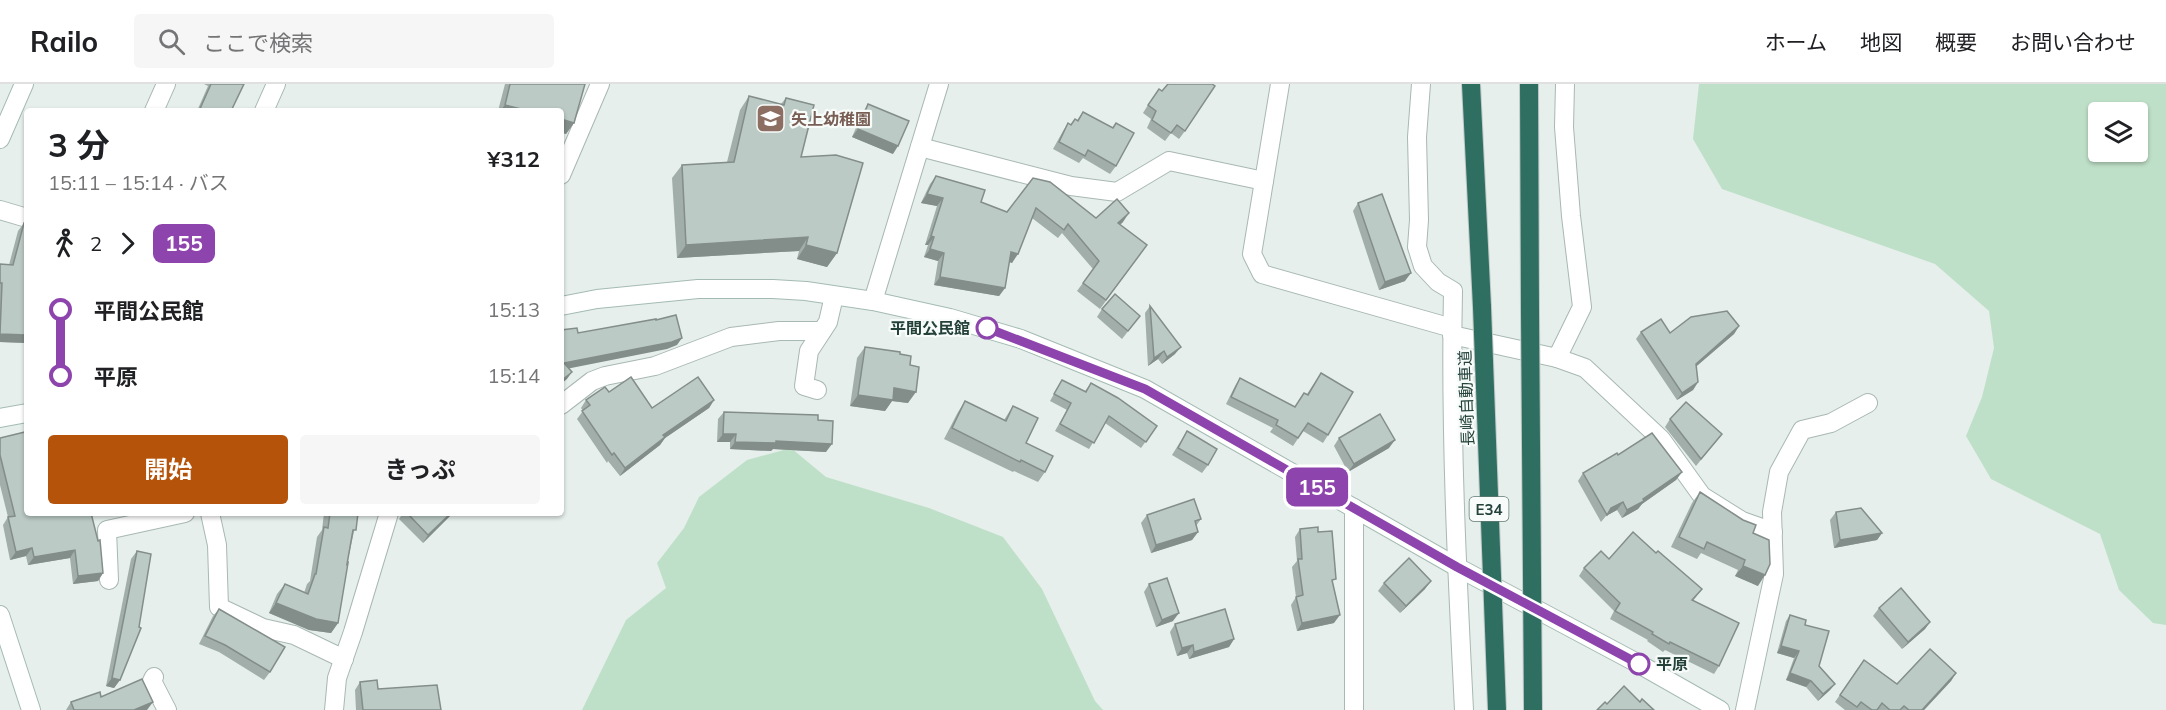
<!DOCTYPE html>
<html lang="ja">
<meta charset="utf-8">
<style>
:root{--surface:#fff;--page:#f6f6f6;--text:#202124;--muted:#757577;--line:#e0e0e0;--accent:#b45309}
body{margin:0;font-family:Mulish,"Noto Sans JP",sans-serif;background:var(--page);color:var(--text);height:100vh;display:flex;flex-direction:column;font-size:22px;white-space:nowrap}
*{box-sizing:border-box;margin:0}
p{font-size:20px;color:var(--muted)}
.icon{flex:none;width:33px;height:33px;fill:none;stroke:currentColor;stroke-width:2;stroke-linecap:round;stroke-linejoin:round}
.map{position:relative;flex:1;overflow:hidden}
.details{position:absolute;left:24px;top:24px;width:540px;height:408px;display:flex;flex-direction:column;background:var(--surface);border-radius:6px;box-shadow:0 2px 4px #0004}
.details>*{flex:none}
.badge{padding:0 12px;border-radius:9px;font-size:21px;line-height:39px}
.controls{position:absolute;left:2088px;top:18px;display:grid;gap:12px}
.controls a{display:grid;place-items:center;width:60px;height:60px;border-radius:6px;background:var(--surface);box-shadow:0 2px 4px #0004;font-size:30px}
.map>.badge{position:absolute;translate:-50% -50%;box-shadow:0 0 0 3px #fff}
.legs{display:flex;align-items:center;gap:9px;height:66px;padding:0 24px;font-size:20px}
.legs p{margin-inline-start:auto}
.summary{display:flex;align-items:center;justify-content:space-between;height:102px;padding:0 24px}
h1{font-size:33px;font-weight:700;line-height:45px}
.cta{display:flex;gap:12px;margin-top:auto;padding:12px 24px}
.cta a{flex:1;height:69px;border-radius:6px;background:var(--accent);color:#fff;font-size:24px;font-weight:700;line-height:69px;text-align:center}
.cta a+a{background:var(--page);color:var(--text)}
ul{padding:0 24px;list-style:none}
li{display:flex;align-items:center;gap:21px;height:66px;font-size:22px}
li i{display:grid;place-items:center;width:9px;height:100%;margin:0 8px;background:currentColor}
li i::after{content:'';width:15px;height:15px;margin:-8px;border:4px solid;border-radius:50%;background:var(--surface)}
li p{margin-inline-start:auto}
li:first-child i{background:linear-gradient(#0000 50%,currentColor 0)}
li:last-child i{background:linear-gradient(currentColor 50%,#0000 0)}
header{display:flex;align-items:center;gap:36px;box-sizing:border-box;height:84px;padding:0 30px;background:var(--surface);border-bottom:2px solid var(--line)}
header strong{font-size:28px}
nav{display:flex;gap:33px;margin-inline-start:auto;font-size:21px}
.search{width:420px;height:54px;background:var(--page);display:flex;align-items:center;gap:15px;box-sizing:border-box;padding:0 21px;border-radius:6px;color:var(--muted);font-size:22px}
.map>svg:first-child{display:block}
</style>
<header>
<strong>Railo</strong>
<div class="search"><svg class="icon" aria-label="search" viewBox="0 0 24 24"><circle cx="10" cy="10" r="6"/><path d="M15 15l6 6"/></svg>ここで検索</div>
<nav><a>ホーム</a><a>地図</a><a>概要</a><a>お問い合わせ</a></nav>
</header>
<div class="map">
<svg width="2166" height="626" viewBox="0 0 2166 626">
<rect width="100%" height="100%" fill="#e6efeb"/>
<g fill="#bfe0c8" fill-rule="evenodd">
<path d="M1699 0H2166V541L2153 539 2119 506 2100 450 1991 395 1966 352 1982 313 1994 264 1989 227 1935 180 1722 105 1693 55ZM2098 28H2138V68H2098Z"/>
<path d="M791 364 826 393 929 424 1003 453 1042 505 1095 617 1103 626H582L626 536 666 504 657 479 684 444 699 413 747 376Z"/>
</g>
<g fill="none" stroke-linecap="round" stroke-linejoin="round">
<defs>
<g id="street">
<path d="M1280 0 1252 170 1262 190 1452 244"/>
<path d="M1421 0 1417 53 1419 136 1417 163 1423 182 1438 198 1453 207C1450 346 1457 487 1464 626"/>
<path d="M154 27 166 0"/>
<path d="M264 27 276 0"/>
<path d="M920 63 1071 102 1117 108 1169 77 1264 97"/>
<path d="M561 91 600 0"/>
<path d="M0 126 27 134"/>
<path d="M873 217 939 0"/>
<path d="M1452 251 1557 274 1582 223 1571 132 1564 43 1565 0"/>
<path d="M1557 274 1585 284 1661 355 1702 412 1742 437 1773 448"/>
<path d="M817 306 804 302 809 267 828 238 834 212"/>
<path d="M561 321 592 297 605 292 655 282 731 253 779 247H822"/>
<path d="M1354 424V626"/>
<path d="M210 429 217 461 219 523 263 544 294 551 344 575"/>
<path d="M109 496 107 446 185 429"/>
<path d="M154 593 152 597 167 626"/>
<path d="M334 626 337 594 353 548 389 429"/>
<path d="M1745 626 1774 490 1772 428 1779 388 1802 346 1831 339 1868 319"/>
</g>
<g id="secondary">
<path d="M0 55 24 0"/>
<path d="M561 222 597 215 698 205H773L806 207 873 217 950 234 1021 255 1145 305 1457 483 1639 580 1720 626"/>
<path d="M0 334 27 329"/>
<path d="M0 531 31 626"/>
</g>
<g id="highway">
<path d="M1471 0 1482 223"/>
<path d="M1529 0 1530 228"/>
</g>
</defs>
<use href="#street" stroke="#a8b8b2" stroke-width="20"/>
<use href="#secondary" stroke="#a4bbb3" stroke-width="20"/>
<use href="#highway" stroke="#c2cac8" stroke-width="20"/>
<use href="#street" stroke="#fff" stroke-width="18"/>
<use href="#secondary" stroke="#fff" stroke-width="18"/>
<use href="#highway" stroke="#2f6f62" stroke-width="18"/>
<defs>
<g id="highway-bridge">
<path d="M1482 223 1497 626"/>
<path d="M1530 228 1533 626"/>
</g>
</defs>
<use href="#highway-bridge" stroke="#c2cac8" stroke-width="20" stroke-linecap="butt"/>
<use href="#highway-bridge" stroke="#2f6f62" stroke-width="18"/>
</g>
<g fill="#a1aea9">
<path d="M204 0H244L231 27H197L208 2Z"/>
<path d="M505 0H585L574 39 566 50 561 27H498Z"/>
<path d="M749 12 781 20 786 14 801 73 837 169 827 183 797 175 799 167 677 174 672 94 682 81 727 78 740 26Z"/>
<path d="M868 20 893 70 852 53 863 28Z"/>
<path d="M1148 21 1185 47 1179 55 1171 49 1165 57 1147 44 1151 35 1143 29Z"/>
<path d="M1083 28 1112 44 1116 39V82L1110 90 1083 74 1079 79 1053 65 1063 47 1068 39 1071 40 1075 35 1077 36Z"/>
<path d="M936 92 981 118 1007 128 1033 94 1096 134 1123 138 1120 141 1147 161 1100 225 1077 207 1093 185 1062 149 1058 154 1032 134 1012 179 1009 178 1005 204 999 212 934 201 938 177 924 173 928 161H925L937 122 921 119 930 100Z"/>
<path d="M1358 119 1405 197 1379 206 1353 127Z"/>
<path d="M24 139 27 140V259L0 258V180L9 181 18 147Z"/>
<path d="M1150 222 1175 270 1162 280 1158 275 1148 282 1145 229Z"/>
<path d="M1102 225 1140 232 1122 255 1097 233Z"/>
<path d="M1739 242 1734 250 1696 282 1698 298 1693 306 1677 316 1636 255 1641 248 1670 249Z"/>
<path d="M865 263 900 270 910 281 908 319 892 317 885 327 850 322 857 274Z"/>
<path d="M1321 289 1328 351 1323 359 1303 347 1293 362 1270 348 1273 344 1226 320 1235 302 1240 294 1295 323 1304 309 1307 310Z"/>
<path d="M1062 296 1085 307 1091 299 1157 342 1141 364 1105 339 1089 365 1055 347 1067 326 1050 317Z"/>
<path d="M609 308 652 324 714 316 709 324 665 354 660 361 620 392 608 377 607 379 577 335 583 327 581 324 586 316Z"/>
<path d="M965 317 1004 336 1013 322 1026 359 1045 388 1038 398 1014 387 1013 388 944 355 958 328Z"/>
<path d="M724 328 818 336 826 368 773 365 771 367 730 365V358H717L718 335Z"/>
<path d="M1670 335 1722 350 1696 382 1665 343Z"/>
<path d="M1187 347 1208 381 1202 389 1172 371Z"/>
<path d="M0 354 103 489 98 497 73 500 70 474 28 481 26 472 10 476 3 441 8 433 0 401Z"/>
<path d="M1339 354 1389 364 1348 388 1334 362Z"/>
<path d="M1618 371 1682 388 1676 396 1642 420 1638 425 1622 434 1617 426 1606 432 1601 438 1578 397 1583 389Z"/>
<path d="M1700 408 1753 449 1758 502 1735 492 1738 486 1701 469 1697 475 1671 463 1692 419Z"/>
<path d="M1836 428 1882 449 1877 456 1834 464 1830 436Z"/>
<path d="M324 429H358L347 480 338 539 331 549 309 546 269 529 277 510 285 500 304 509 307 500 310 497 317 453 322 446Z"/>
<path d="M403 429H453L423 459 399 435Z"/>
<path d="M1147 431 1201 435 1196 442 1198 448 1192 456 1151 469 1141 439Z"/>
<path d="M1300 445 1318 448 1333 500 1334 539 1297 547 1291 521 1296 513 1292 483 1297 477 1295 453Z"/>
<path d="M137 467 120 596 114 604 106 602 131 475Z"/>
<path d="M1656 469 1702 505 1693 517 1719 582 1714 590 1665 566 1663 568 1647 557 1648 556 1610 535 1614 527 1579 492 1584 484 1609 475Z"/>
<path d="M1384 499 1425 505 1400 529 1378 507Z"/>
<path d="M1149 500 1173 537 1156 543 1144 508Z"/>
<path d="M1879 524 1930 538 1925 545 1902 565 1873 532Z"/>
<path d="M219 525 270 588 264 596 219 568 199 560 213 532Z"/>
<path d="M1790 531 1805 541 1819 582 1835 600 1830 606 1818 617 1806 603 1786 596 1794 574 1777 569 1786 537Z"/>
<path d="M1175 540 1234 555 1229 563 1189 575 1187 569 1177 572 1170 548Z"/>
<path d="M1864 576 1897 600 1956 589 1951 597 1924 626H1845L1835 618Z"/>
<path d="M360 598 378 605 441 626H356L355 606Z"/>
<path d="M71 618 147 626H66Z"/>
</g>
<g fill="#838d89">
<path d="M505 21 529 27H500Z"/>
<path d="M561 35 574 39 566 50 561 49Z"/>
<path d="M858 45 898 62 893 70 852 53Z"/>
<path d="M927 110 943 114 937 122 921 119Z"/>
<path d="M1129 129 1123 138 1112 147 1118 139Z"/>
<path d="M931 152 934 153 928 161H925Z"/>
<path d="M808 153 799 167 677 174 686 161Z"/>
<path d="M806 161 837 169 827 183 797 175Z"/>
<path d="M930 165 944 169 938 177 924 173Z"/>
<path d="M1011 168 1018 170 1012 179 1005 176Z"/>
<path d="M1411 189 1405 197 1379 206 1385 198Z"/>
<path d="M940 193 1005 204 999 212 934 201Z"/>
<path d="M1739 242 1734 250 1691 287 1696 280Z"/>
<path d="M0 250 27 251V259L0 258Z"/>
<path d="M682 254 677 261 667 265 561 286 564 279Z"/>
<path d="M1181 263 1175 270 1162 280 1167 273Z"/>
<path d="M1164 267 1158 275 1148 282 1154 274Z"/>
<path d="M572 288 567 295 561 300V297Z"/>
<path d="M1698 298 1693 306 1677 316 1682 309Z"/>
<path d="M894 304 916 308 908 319 892 317 885 327 850 322 858 311Z"/>
<path d="M714 316 709 324 665 354 660 361 620 392 625 384 663 351Z"/>
<path d="M723 350H736L730 358H717Z"/>
<path d="M1395 356 1389 364 1348 388 1354 380Z"/>
<path d="M776 357 832 360 826 368 773 365 771 367 730 365 735 358Z"/>
<path d="M1682 388 1676 396 1642 420 1638 425 1622 434 1627 426Z"/>
<path d="M1623 418 1617 426 1606 432 1611 424Z"/>
<path d="M451 429H453L423 459 428 451Z"/>
<path d="M1198 448 1192 456 1151 469 1156 461Z"/>
<path d="M1882 449 1877 456 1834 464 1840 456Z"/>
<path d="M32 464 26 472 10 476 16 468Z"/>
<path d="M75 466 70 474 28 481 34 473Z"/>
<path d="M1743 482 1765 491 1758 502 1735 492Z"/>
<path d="M103 489 98 497 73 500 78 492Z"/>
<path d="M1431 497 1425 505 1400 529 1406 522Z"/>
<path d="M276 519 338 539 331 549 309 546 269 529Z"/>
<path d="M1179 529 1173 537 1156 543 1162 536Z"/>
<path d="M1340 531 1334 539 1297 547 1302 539Z"/>
<path d="M1930 538 1925 545 1902 565 1908 558Z"/>
<path d="M1234 555 1229 563 1189 575 1194 568Z"/>
<path d="M1193 561 1187 569 1177 572 1182 564Z"/>
<path d="M1781 562 1799 567 1794 574 1777 569Z"/>
<path d="M1790 589 1811 597 1806 603 1786 596Z"/>
<path d="M1956 589 1951 597 1924 626H1922Z"/>
<path d="M112 594 120 596 114 604 106 602Z"/>
<path d="M1835 600 1830 606 1818 617 1823 610Z"/>
<path d="M153 618 147 626H134Z"/>
</g>
<g fill="#bbcac4" stroke="#838d89" stroke-width="1.5">
<path d="M211 0H244L231 27H199Z"/>
<path d="M510 0H585L574 39 561 35V27H529L505 21Z"/>
<path d="M1168 0H1212L1215 2 1185 47 1177 41 1171 49 1152 36 1156 27 1148 21 1159 5 1162 7Z"/>
<path d="M749 12 784 21 786 14 814 21 801 73 836 71 863 79 837 169 806 161 808 153 686 161 682 81 734 78Z"/>
<path d="M868 20 909 37 898 62 858 45Z"/>
<path d="M1083 28 1113 44 1116 39 1134 49 1116 82 1088 66 1085 72 1059 58 1068 39 1071 41 1075 35 1078 37Z"/>
<path d="M936 92 985 106 981 118 1007 128 1033 94 1050 98 1096 134 1117 115 1129 129 1118 139 1147 161 1106 216 1083 199 1099 177 1068 140 1064 146 1036 124 1018 170 1011 168 1005 204 940 193 944 169 930 165 934 153 931 152 943 114 927 110Z"/>
<path d="M1382 110 1411 189 1385 198 1358 119Z"/>
<path d="M24 139 27 140V251L0 250 2 199H0V180L13 181Z"/>
<path d="M1115 210 1140 232 1128 247 1102 225Z"/>
<path d="M1150 222 1181 263 1167 273 1164 267 1154 274Z"/>
<path d="M1727 227 1739 242 1696 280 1698 298 1682 309 1641 248 1661 235 1670 249 1691 233Z"/>
<path d="M676 231 682 254 672 258 564 279 572 288 561 297V246L577 244 578 249 656 235V236Z"/>
<path d="M865 263 900 268V270L911 272 910 281 919 283 916 308 894 304 893 316 858 311Z"/>
<path d="M1321 289 1353 308 1328 351 1308 339 1298 354 1276 341 1278 336 1231 313 1240 294 1295 323 1304 309 1308 311Z"/>
<path d="M631 293 652 324 698 293 714 316 663 351 665 353 625 384 614 369 612 371 582 327 590 321 586 316 605 303 609 308Z"/>
<path d="M1062 296 1086 308 1091 299 1118 314 1157 342 1146 358 1109 332 1094 359 1060 340 1071 319 1054 310Z"/>
<path d="M965 317 1006 337 1013 322 1038 334 1026 359 1053 372 1045 388 1021 376 1020 378 952 344Z"/>
<path d="M1686 318 1722 350 1701 375 1670 335Z"/>
<path d="M724 328 818 331V336L833 337 832 360 776 357V359L735 358 736 350H723Z"/>
<path d="M1380 330 1395 356 1354 380 1339 354Z"/>
<path d="M1187 347 1217 365 1208 381 1178 364Z"/>
<path d="M25 348 27 355V429H91L98 457 100 456 103 489 78 492 75 466 34 473 32 464 16 468 8 433 15 432 0 371V354Z"/>
<path d="M1652 349 1682 388 1643 415 1644 417 1627 426 1623 418 1611 424 1607 431 1583 389 1617 369 1618 371Z"/>
<path d="M1700 408 1743 436 1756 441 1753 449 1769 456 1770 480 1765 491 1743 482 1745 476 1707 458 1704 465 1679 453Z"/>
<path d="M1194 415 1201 435 1195 437 1198 448 1156 461 1147 431Z"/>
<path d="M1861 424 1882 449 1840 456 1836 428Z"/>
<path d="M330 429H358L356 446H353L347 480 348 479 338 539 316 535 276 519 285 500 308 510 315 490H316L324 443 328 444Z"/>
<path d="M407 429H451L428 451Z"/>
<path d="M1318 443V448L1332 447 1336 495 1332 496 1340 531 1302 539 1296 513 1303 511 1298 475H1302L1300 445Z"/>
<path d="M1633 448 1656 469 1658 467 1702 505 1692 516 1739 539 1719 582 1670 558 1669 560 1652 550 1653 548 1615 527 1620 519 1584 484 1601 467 1609 475Z"/>
<path d="M137 467 151 470 139 543 141 544 120 596 112 594Z"/>
<path d="M1409 474 1431 497 1406 522 1384 499Z"/>
<path d="M1167 494 1179 529 1162 536 1149 500Z"/>
<path d="M1901 504 1930 538 1908 558 1879 524Z"/>
<path d="M219 525 285 563 270 588 225 561 205 552Z"/>
<path d="M1225 525 1234 555 1194 568 1193 561 1182 564 1175 540Z"/>
<path d="M1790 531 1806 536 1805 541 1829 547 1819 582 1835 600 1823 610 1811 597 1790 589 1799 567 1781 562Z"/>
<path d="M1930 565 1956 589 1922 626H1909L1904 622 1900 626H1890L1882 619 1877 626H1872L1861 618 1857 623 1840 611 1864 576 1897 600Z"/>
<path d="M142 595 153 618 134 626H74L71 618 100 608 101 613Z"/>
<path d="M377 596 378 605 437 601 441 626H363L360 598Z"/>
<path d="M1624 602 1640 618 1642 615 1654 626H1597L1605 618 1607 620Z"/>
</g>
<g fill="none" stroke-linecap="round" stroke-linejoin="round">
<defs>
<path id="line-1" d="M987 244 1145 305 1457 483 1639 580"/>
</defs>
<use href="#line-1" stroke="#fff" stroke-width="14"/>
<use href="#line-1" stroke="#8e44ad" stroke-width="9"/>
</g>
<defs>
<symbol id="school-square" viewBox="-11 -11 22 22"><rect x="-9" y="-9" width="18" height="18" rx="4" fill="#8d6e63" stroke="#f7fbf9"/><path d="M0-5L7-2L0 1L-7-2ZM-4 1L0 2.5L4 1V4Q0 6-4 4Z" fill="#fff"/></symbol>
</defs>
<g fill-rule="evenodd">
<use href="#school-square" x="754" y="18" width="33" height="33"/>
</g>
<g fill="#fff" stroke="#8e44ad" stroke-width="3">
<circle cx="987" cy="244" r="10"/>
<circle cx="1639" cy="580" r="10"/>
</g>
<g text-anchor="middle" dominant-baseline="central" stroke-width="4.5" stroke-linejoin="round" paint-order="stroke">
<rect fill="#f7fbf9" stroke="#637a73" stroke-width="1.5" x="1469.5" y="413" width="39" height="24" rx="4.5"/>
<g font-size="15" font-weight="bold" fill="#24423a">
<text x="1489" y="425">E34</text>
</g>
<g font-size="16" font-weight="bold" fill="#785e54" stroke="#f7fbf9" text-anchor="start">
<text x="791" y="35">矢上幼稚園</text>
</g>
<g font-size="16" font-weight="bold" fill="#24423a" stroke="#f7fbf9" text-anchor="end">
<text x="970" y="244">平間公民館</text>
<text x="1656" y="580" text-anchor="start">平原</text>
</g>
<g font-size="16" fill="#24423a" stroke="#f7fbf9">
<text transform="translate(1466 314) rotate(-92)">長崎自動車道</text>
</g>
</g>
</svg>
<div class="controls">
<a><svg class="icon" aria-label="layers" viewBox="0 0 24 24"><path d="M12 4l9 5-9 5-9-5zM3 14l9 5 9-5"/></svg></a>
</div>
<b class="badge" style="left:1317px;top:403px;background:#8e44ad;color:#fff">155</b>
<section class="details">
<div class="summary"><div><h1>3 分</h1><p>15:11 – 15:14 · バス</p></div><b>¥312</b></div>
<div class="legs"><svg class="icon" aria-label="walk" viewBox="0 0 24 24"><circle cx="13" cy="4" r="2"/><path d="M13 8l-2 6 4 7M11 14l-3 7M7 12l3-4h3l4 4"/></svg>2<svg class="icon" aria-label="forward" viewBox="0 0 24 24"><path d="M9 5l7 7-7 7"/></svg><b class="badge" style="background:#8e44ad;color:#fff">155</b></div>
<ul>
<li><i style="color:#8e44ad"></i><b>平間公民館</b><p>15:13</p></li>
<li><i style="color:#8e44ad"></i><b>平原</b><p>15:14</p></li>
</ul>
<div class="cta"><a>開始</a><a>きっぷ</a></div>
</section>
</div>
